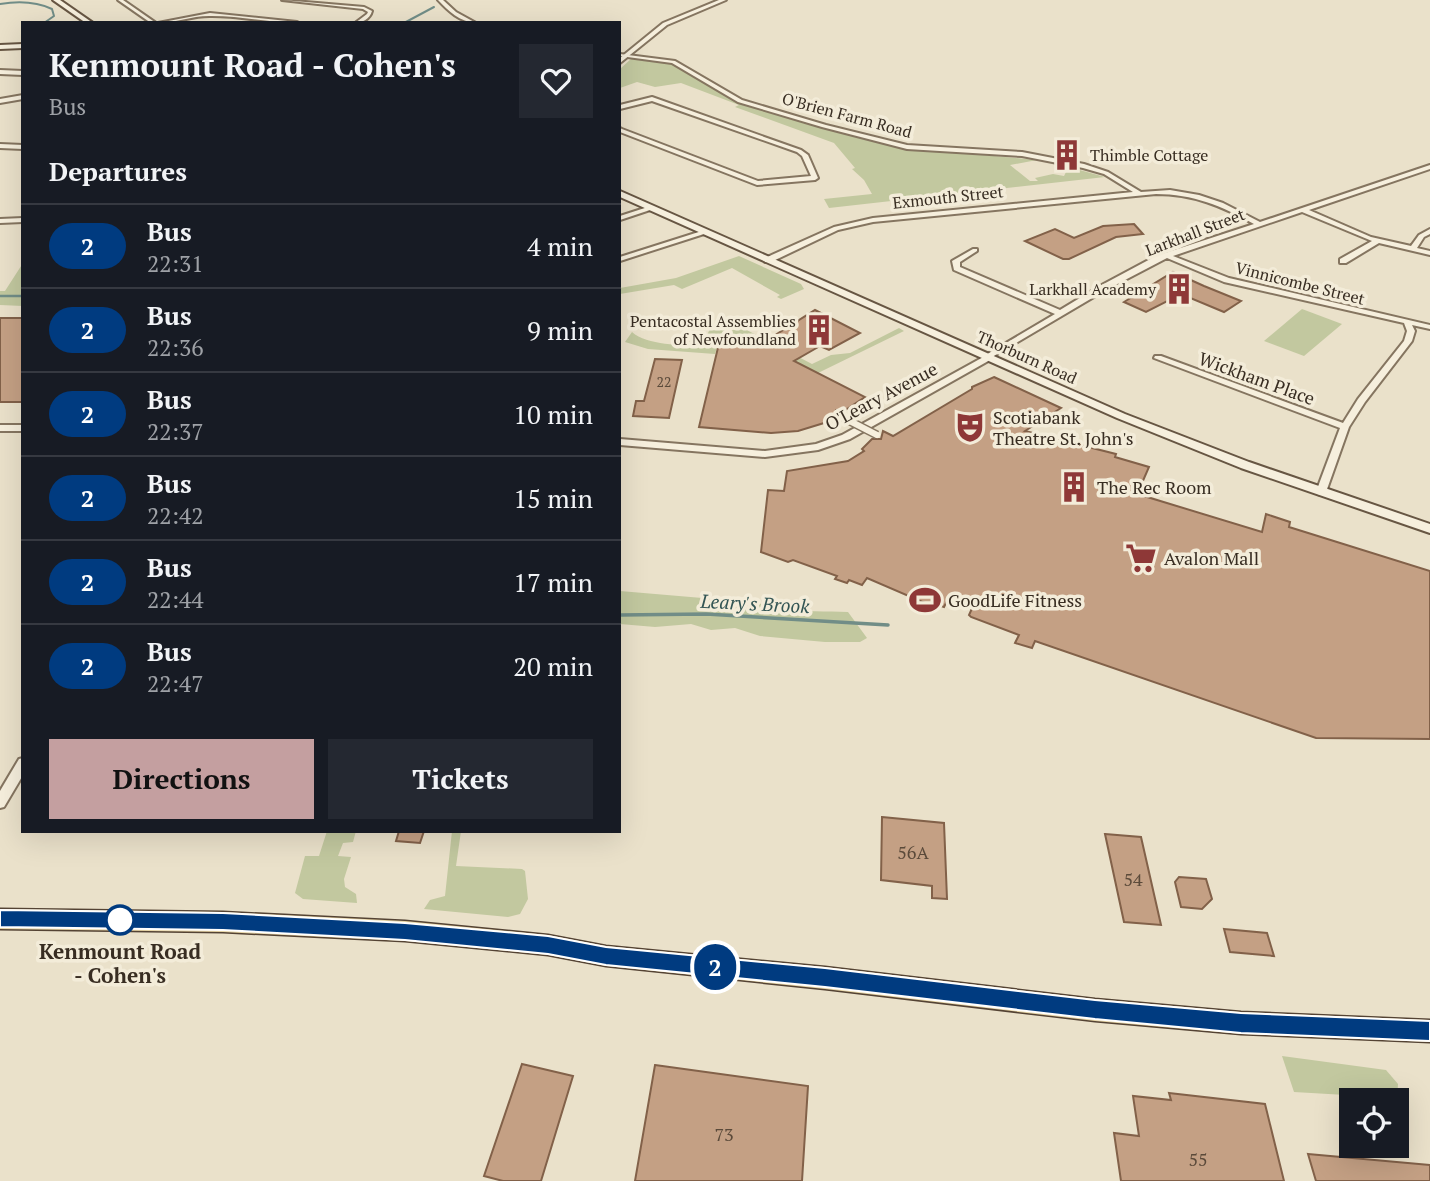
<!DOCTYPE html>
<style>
:root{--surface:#171b24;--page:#242831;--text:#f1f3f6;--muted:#9ea1a6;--line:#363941;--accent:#c49fa0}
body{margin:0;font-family:"PT Serif",serif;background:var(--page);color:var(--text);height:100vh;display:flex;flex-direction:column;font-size:26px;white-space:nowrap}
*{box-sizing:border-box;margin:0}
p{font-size:23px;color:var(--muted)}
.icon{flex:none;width:38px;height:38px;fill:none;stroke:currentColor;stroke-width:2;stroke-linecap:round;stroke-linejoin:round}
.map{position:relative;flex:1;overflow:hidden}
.drawer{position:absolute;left:21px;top:21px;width:600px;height:812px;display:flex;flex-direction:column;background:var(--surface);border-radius:0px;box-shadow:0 7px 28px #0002}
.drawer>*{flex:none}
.badge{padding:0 14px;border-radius:23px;font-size:24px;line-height:46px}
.tools{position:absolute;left:1339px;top:1088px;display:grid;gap:14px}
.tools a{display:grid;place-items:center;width:70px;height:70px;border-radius:0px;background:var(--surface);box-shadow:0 7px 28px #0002;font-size:35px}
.map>.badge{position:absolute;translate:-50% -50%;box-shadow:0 0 0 4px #fff}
h2{padding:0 28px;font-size:26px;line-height:63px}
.round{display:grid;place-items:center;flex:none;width:74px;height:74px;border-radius:0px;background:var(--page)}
.summary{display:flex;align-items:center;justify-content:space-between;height:119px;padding:0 28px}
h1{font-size:33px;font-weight:600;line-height:52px}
.primary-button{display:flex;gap:14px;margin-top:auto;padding:14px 28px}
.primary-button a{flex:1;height:80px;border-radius:0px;background:var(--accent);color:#111;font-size:28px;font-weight:600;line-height:80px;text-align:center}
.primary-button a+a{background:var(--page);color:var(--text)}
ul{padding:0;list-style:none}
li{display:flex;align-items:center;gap:21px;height:84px;padding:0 28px;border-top:2px solid var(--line)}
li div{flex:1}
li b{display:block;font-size:26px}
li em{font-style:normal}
li .badge{min-width:77px;font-weight:700;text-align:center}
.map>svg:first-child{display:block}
</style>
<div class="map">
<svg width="1430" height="1181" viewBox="0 0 1430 1181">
<rect width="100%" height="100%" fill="#eae1ca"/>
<g fill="#c2c89f">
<path d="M632 58 672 64 739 103 775 111 812 125 909 148 1037 160 1010 165 1030 181H1038L1035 178 1053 174 1064 176 1067 170 1058 164 1105 177 829 208 824 199 872 194 864 180 852 169 855 168 834 143 735 107 739 105 681 83 655 87 637 82 620 88V69Z"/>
<path d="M739 256 801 284 804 289 781 299 777 297 780 295 732 268 682 289 674 285 620 294V288L676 278Z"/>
<path d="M23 263V306L0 305V291H5Z"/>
<path d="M1302 309 1342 324 1304 356 1264 341Z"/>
<path d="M741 327 812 364 831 355 850 353 899 328 904 331 818 373 745 337 721 335 715 354 648 349 625 342 632 332C647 346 682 344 701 347L710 329Z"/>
<path d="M620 591 714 599C738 591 759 606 782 609 804 612 826 611 848 612L867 638 860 642H825L760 636 735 628 711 630 691 624 655 627 620 624Z"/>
<path d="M327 831H356L353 842 343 843 338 856 351 857 344 879 345 887 356 894 357 903 303 899 295 893 305 856H319Z"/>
<path d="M452 831H461L456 866 522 869 525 871 528 899 520 914 508 917 424 909 430 900 445 896Z"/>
<path d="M1282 1056 1386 1070 1398 1084 1397 1098 1294 1092Z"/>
</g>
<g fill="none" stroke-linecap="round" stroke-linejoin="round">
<g stroke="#718d87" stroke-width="2">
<path d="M0 4C18 1 35 1 52 9L54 16 44 23"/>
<path d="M404 23 434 7"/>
</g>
<path stroke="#718d87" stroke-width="2.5" d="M0 296H23"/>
<path stroke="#718d87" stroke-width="3.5" d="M620 615 706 614 888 625"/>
</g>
<g fill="#c4a084" stroke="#826149" stroke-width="2">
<path d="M1134 224 1143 234 1116 237 1069 259H1063L1025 241 1055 229 1074 238 1103 226Z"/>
<path d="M1173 272 1204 286 1241 301 1224 312 1181 294 1146 312 1124 302Z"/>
<path d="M815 310 860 333 829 350 820 346 794 361 865 397 844 411 836 410 833 418 824 423 798 431 771 433 699 427 721 335 745 337 761 344Z"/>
<rect x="0" y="318" width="23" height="84"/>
<path d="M655 359 682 360 669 418 633 416 636 401H644Z"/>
<path d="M994 377 1061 408 1025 431 1116 454 1115 457 1149 467 1142 483 1148 485 1144 496 1262 532 1266 514 1290 522 1289 527 1430 571V739L1316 738 1035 641 1032 648 1015 643 1019 635 971 617 969 615 974 604 950 595 944 607 935 604 934 607 867 578 862 585 849 580 847 583 835 579 837 576 793 560 788 562 761 552 768 490 784 491 787 471 848 461 864 451 862 449 872 439H881L883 431 893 436 972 389V387Z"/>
<path d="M882 817 944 823 947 899 932 898V886L881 880Z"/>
<path d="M399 831H424L420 843 396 841Z"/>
<path d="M1105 834 1141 837 1161 925 1124 922Z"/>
<path d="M1179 877 1206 879 1212 899 1202 909 1181 907 1175 882Z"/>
<path d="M1224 929 1267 933 1274 956 1230 952Z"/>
<path d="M522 1064 573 1076 541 1181H503L484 1176Z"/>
<path d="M655 1065 808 1086 802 1181H635Z"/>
<path d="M1169 1093 1265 1104 1284 1181H1121L1114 1133 1139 1136 1133 1096 1171 1100Z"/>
<path d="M1308 1154 1430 1165V1181H1316Z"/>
</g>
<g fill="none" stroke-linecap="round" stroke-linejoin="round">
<defs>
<g id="minor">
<path d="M118 0H123L156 23H151Z"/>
<path d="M282 0 364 7 372 11C370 19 362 23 355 23L367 14 368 12 363 9Z"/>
<path d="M438 0H443L456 12 476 23C460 22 448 11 438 0Z"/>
<path d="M210 13 297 22 299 23C270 23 241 16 212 16 194 15 176 23 158 23Z"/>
<path d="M620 54 675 61 742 100 826 125 907 145 1022 152 1084 164 1108 172 1141 192 1170 190 1199 195 1223 203 1260 222 1430 165V169L1309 210 1371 237 1411 246 1419 235 1430 229V234L1424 237 1417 248 1430 251V255L1379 243 1346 263H1340V259L1372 241 1302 212 1173 256 1229 278 1430 325V329L1412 325 1415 331 1412 341 1365 402 1349 427 1326 492 1321 495 1318 494 1316 492 1340 428 1154 358 1155 356H1161L1343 423 1358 399 1404 341 1407 331 1404 323 1224 282 1167 258 1104 291 987 360H984V356L1055 314 954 270 952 261 973 249H977V251L960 262V267L1060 310 1098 287 1156 256 1254 224C1222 206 1193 194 1156 194L873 222 838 230 771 262H765V258L834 227 873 218 1133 192 1104 174 1083 168 1022 156 907 149 822 127 738 102 672 63 620 56Z"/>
<path d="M0 70 23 71V75L0 74Z"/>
<path d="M23 95V99L0 103V99Z"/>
<path d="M652 97 801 150 808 155 818 178 815 180 757 185 620 132V128L622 129 758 181 811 176 802 156 797 152 652 101 620 109V105Z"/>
<path d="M0 144 23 145V149L0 148Z"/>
<path d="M651 206 654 208 653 209 620 220V216Z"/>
<path d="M23 218V222L0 223V219Z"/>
<path d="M705 230 708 232 707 233 620 261V257Z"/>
<path d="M23 758V775L4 807 0 808V791L19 759Z"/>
</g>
<g id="tertiary">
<path d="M719 0H726L667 25 620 63V58L663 23Z"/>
<path d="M987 355 990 356V360L850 439 818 450 765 457 620 445V439L765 451 816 444 842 435Z"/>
<rect x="0" y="425" width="23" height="6"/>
</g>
<g id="secondary">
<path d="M53 0H60L93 23H86Z"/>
<path d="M23 44V48L0 49V45Z"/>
<path d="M620 191 1125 414 1249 462 1430 524V533L1241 468 1117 418 620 197Z"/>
</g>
<path id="primary" d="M0 909 223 912 405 921 548 935 606 946 825 967 1095 999 1241 1012 1430 1020V1042L1241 1034 1095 1021 825 989 606 966 548 955 405 941 223 932 0 929Z"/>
</defs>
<use href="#minor" stroke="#857560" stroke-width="4"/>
<use href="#tertiary" stroke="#857560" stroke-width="4"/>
<use href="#secondary" stroke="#675643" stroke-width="4"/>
<use href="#primary" stroke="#544334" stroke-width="3"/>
<use href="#minor" fill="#f6efdd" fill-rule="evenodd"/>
<use href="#tertiary" fill="#f6efdd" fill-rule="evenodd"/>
<use href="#secondary" fill="#f6efdd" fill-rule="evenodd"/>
<use href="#primary" fill="#e8d6a7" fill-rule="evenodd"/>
<defs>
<path id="pedestrian-bridge" d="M838 415 877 435"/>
</defs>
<use href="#pedestrian-bridge" stroke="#857560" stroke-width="9" stroke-linecap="butt"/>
<use href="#pedestrian-bridge" stroke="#f6efdd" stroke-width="6"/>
</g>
<path fill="#003b80" stroke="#fff" stroke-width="2" d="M0 910 223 913 405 923 548 936 606 947 825 968 1095 1000 1241 1013 1430 1021V1041L1241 1033 1095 1019 825 987 606 965 548 954 405 940 223 930 0 927Z"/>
<defs>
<symbol id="building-bare" viewBox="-9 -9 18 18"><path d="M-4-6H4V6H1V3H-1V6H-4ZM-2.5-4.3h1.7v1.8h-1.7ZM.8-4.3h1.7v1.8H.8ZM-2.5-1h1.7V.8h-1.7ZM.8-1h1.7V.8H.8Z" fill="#8e3837" stroke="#f3ecd9" stroke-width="2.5" paint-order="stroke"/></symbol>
<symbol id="theatre-bare" viewBox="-9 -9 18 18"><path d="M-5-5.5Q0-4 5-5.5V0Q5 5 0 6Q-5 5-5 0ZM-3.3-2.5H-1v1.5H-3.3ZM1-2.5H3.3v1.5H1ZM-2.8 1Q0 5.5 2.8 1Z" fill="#8e3837" stroke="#f3ecd9" stroke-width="2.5" paint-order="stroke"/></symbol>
<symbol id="supermarket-bare" viewBox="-9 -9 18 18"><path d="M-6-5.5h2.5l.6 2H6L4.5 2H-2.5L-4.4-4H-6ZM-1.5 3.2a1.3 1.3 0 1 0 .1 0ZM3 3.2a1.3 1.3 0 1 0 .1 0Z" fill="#8e3837" stroke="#f3ecd9" stroke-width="2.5" paint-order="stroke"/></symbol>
<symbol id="stadium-bare" viewBox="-9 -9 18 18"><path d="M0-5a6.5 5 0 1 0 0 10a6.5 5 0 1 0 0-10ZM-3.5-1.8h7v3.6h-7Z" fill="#8e3837" stroke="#f3ecd9" stroke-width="2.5" paint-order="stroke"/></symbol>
</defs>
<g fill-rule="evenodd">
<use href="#building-bare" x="1045" y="133" width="44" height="44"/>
<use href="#building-bare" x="1157" y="267" width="44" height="44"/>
<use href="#building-bare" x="797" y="308" width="44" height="44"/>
<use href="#theatre-bare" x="948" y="405" width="44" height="44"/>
<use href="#building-bare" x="1052" y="465" width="44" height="44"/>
<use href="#supermarket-bare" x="1119" y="536" width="44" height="44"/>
<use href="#stadium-bare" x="903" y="578" width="44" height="44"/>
</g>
<circle fill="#fff" stroke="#003b80" stroke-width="3.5" cx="120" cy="920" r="14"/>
<g text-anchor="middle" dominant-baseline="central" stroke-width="7" stroke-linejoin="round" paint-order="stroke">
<g font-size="14" fill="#5b4a3a">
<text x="664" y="381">22</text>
</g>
<g font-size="16" fill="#382d22" stroke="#f3ecd9">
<text transform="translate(847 115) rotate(15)">O'Brien Farm Road</text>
<text transform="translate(948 197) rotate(-6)">Exmouth Street</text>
<text transform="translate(1195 232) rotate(-21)">Larkhall Street</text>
<text transform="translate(1300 283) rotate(14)">Vinnicombe Street</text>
<text transform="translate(1027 357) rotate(24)">Thorburn Road</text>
</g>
<g font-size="16" fill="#382d22" stroke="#f3ecd9" text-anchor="end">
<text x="1090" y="155" text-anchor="start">Thimble Cottage</text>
<text x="1156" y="289">Larkhall Academy</text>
<text x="796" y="321">Pentacostal Assemblies<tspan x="796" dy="18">of Newfoundland</tspan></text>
</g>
<g font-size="18" fill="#382d22" stroke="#f3ecd9">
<text transform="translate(1257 378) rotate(20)">Wickham Place</text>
<text transform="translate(881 396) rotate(-28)">O'Leary Avenue</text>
</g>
<g font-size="18" fill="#382d22" stroke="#f3ecd9" text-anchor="start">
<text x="993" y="417">Scotiabank<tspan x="993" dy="21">Theatre St. John's</tspan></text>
<text x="1097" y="487">The Rec Room</text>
<text x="1164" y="558">Avalon Mall</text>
<text x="948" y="600">GoodLife Fitness</text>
</g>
<g font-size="18" fill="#5b4a3a">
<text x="913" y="852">56A</text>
<text x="1133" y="879">54</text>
<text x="724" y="1134">73</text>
<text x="1198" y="1159">55</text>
</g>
<g font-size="19" font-style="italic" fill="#335554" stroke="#f3ecd9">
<text transform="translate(755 603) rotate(3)">Leary's Brook</text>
</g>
<g font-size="21" font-weight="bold" fill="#382d22" stroke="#f3ecd9">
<text x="120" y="951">Kenmount Road<tspan x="120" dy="24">- Cohen's</tspan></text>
</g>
</g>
</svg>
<div class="tools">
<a><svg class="icon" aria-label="locate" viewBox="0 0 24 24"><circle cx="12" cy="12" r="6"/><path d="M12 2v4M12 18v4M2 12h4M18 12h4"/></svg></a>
</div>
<b class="badge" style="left:715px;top:967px;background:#003b80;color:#fff">2</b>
<section class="drawer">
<div class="summary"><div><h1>Kenmount Road - Cohen's</h1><p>Bus</p></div><a class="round"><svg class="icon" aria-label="heart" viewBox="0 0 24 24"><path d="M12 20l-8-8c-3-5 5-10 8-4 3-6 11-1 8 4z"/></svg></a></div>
<h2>Departures</h2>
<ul>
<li><span class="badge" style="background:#003b80;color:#fff">2</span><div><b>Bus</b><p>22:31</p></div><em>4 min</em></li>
<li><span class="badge" style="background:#003b80;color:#fff">2</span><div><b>Bus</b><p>22:36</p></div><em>9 min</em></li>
<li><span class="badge" style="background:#003b80;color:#fff">2</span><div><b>Bus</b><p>22:37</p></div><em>10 min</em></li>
<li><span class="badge" style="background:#003b80;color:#fff">2</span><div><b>Bus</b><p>22:42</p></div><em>15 min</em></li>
<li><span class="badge" style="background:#003b80;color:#fff">2</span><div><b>Bus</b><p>22:44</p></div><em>17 min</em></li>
<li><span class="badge" style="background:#003b80;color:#fff">2</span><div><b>Bus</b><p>22:47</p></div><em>20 min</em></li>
</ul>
<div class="primary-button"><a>Directions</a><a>Tickets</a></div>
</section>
</div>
